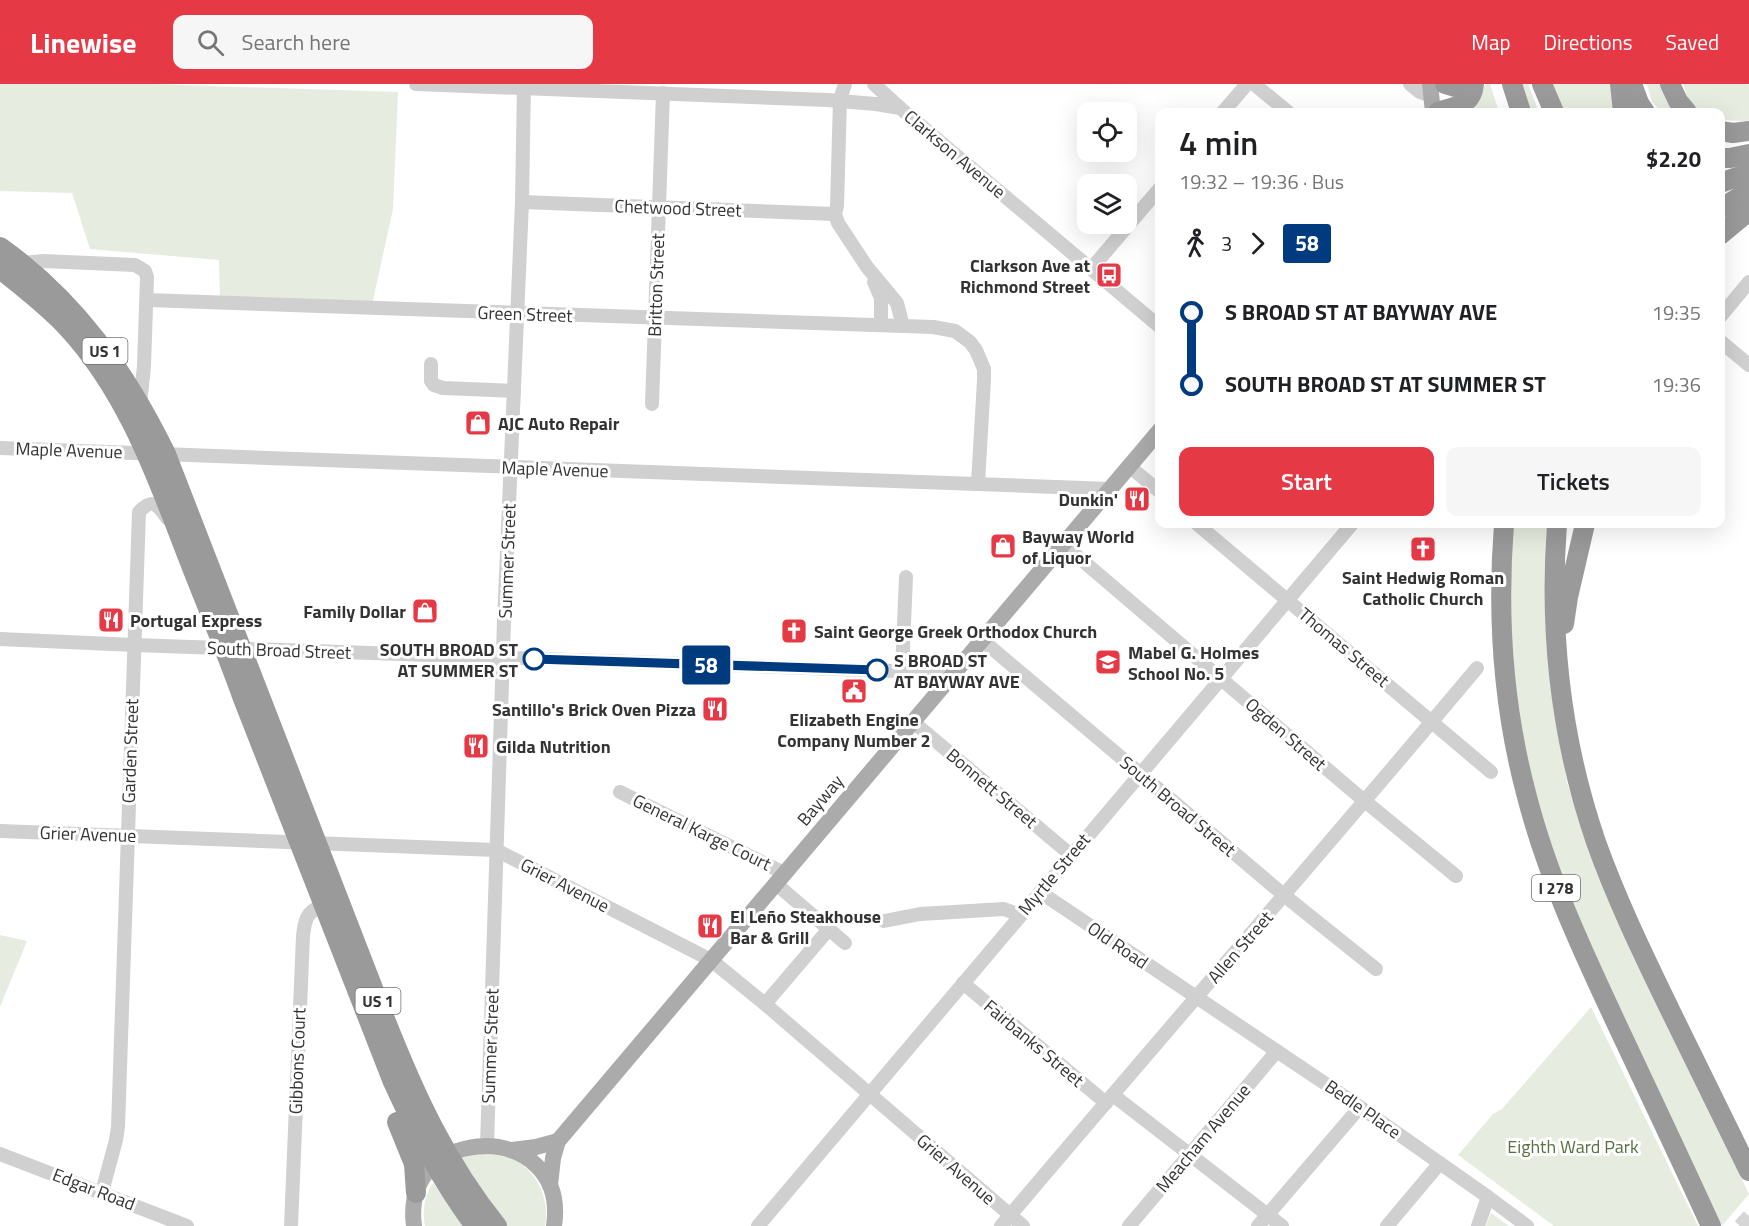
<!DOCTYPE html>
<meta charset="utf-8">
<style>
:root{--surface:#fff;--page:#f6f6f6;--text:#202124;--muted:#757577;--accent:#e63946}
body{margin:0;font-family:"Titillium Web",sans-serif;background:var(--page);color:var(--text);height:100vh;display:flex;flex-direction:column;font-size:22px;white-space:nowrap}
*{box-sizing:border-box;margin:0}
p{font-size:20px;color:var(--muted)}
.icon{flex:none;width:33px;height:33px;fill:none;stroke:currentColor;stroke-width:2;stroke-linecap:round;stroke-linejoin:round}
.map{position:relative;flex:1;overflow:hidden}
.drawer{position:absolute;left:1155px;top:24px;width:570px;height:420px;display:flex;flex-direction:column;background:var(--surface);border-radius:12px;box-shadow:0 6px 24px #0002}
.drawer>*{flex:none}
.badge{padding:0 12px;border-radius:4px;font-size:21px;line-height:39px}
.controls{position:absolute;left:1077px;top:18px;display:grid;gap:12px}
.controls a{display:grid;place-items:center;width:60px;height:60px;border-radius:12px;background:var(--surface);box-shadow:0 6px 24px #0002;font-size:30px}
.map>.badge{position:absolute;translate:-50% -50%;box-shadow:0 0 0 3px #fff}
.legs{display:flex;align-items:center;gap:9px;height:66px;padding:0 24px;font-size:20px}
.legs p{margin-inline-start:auto}
.overview{display:flex;align-items:center;justify-content:space-between;height:102px;padding:0 24px}
h1{font-size:33px;font-weight:600;line-height:45px}
.primary-button{display:flex;gap:12px;margin-top:auto;padding:12px 24px}
.primary-button a{flex:1;height:69px;border-radius:12px;background:var(--accent);color:#fff;font-size:24px;font-weight:600;line-height:69px;text-align:center}
.primary-button a+a{background:var(--page);color:var(--text)}
ul{padding:0 24px;list-style:none}
li{display:flex;align-items:center;gap:21px;height:72px;font-size:22px}
li i{display:grid;place-items:center;width:9px;height:100%;margin:0 8px;background:currentColor}
li i::after{content:'';width:15px;height:15px;margin:-8px;border:4px solid;border-radius:50%;background:var(--surface)}
li p{margin-inline-start:auto}
li:first-child i{background:linear-gradient(#0000 50%,currentColor 0)}
li:last-child i{background:linear-gradient(currentColor 50%,#0000 0)}
header{display:flex;align-items:center;gap:36px;box-sizing:border-box;height:84px;padding:0 30px;background:var(--accent);color:#fff}
header strong{font-size:28px}
nav{display:flex;gap:33px;margin-inline-start:auto;font-size:21px}
.search{width:420px;height:54px;background:var(--page);display:flex;align-items:center;gap:15px;box-sizing:border-box;padding:0 21px;border-radius:12px;color:var(--muted);font-size:22px}
.map>svg:first-child{display:block}
</style>
<header>
<strong>Linewise</strong>
<div class="search"><svg class="icon" aria-label="search" viewBox="0 0 24 24"><circle cx="10" cy="10" r="6"/><path d="M15 15l6 6"/></svg>Search here</div>
<nav><a>Map</a><a>Directions</a><a>Saved</a></nav>
</header>
<div class="map">
<svg width="1749" height="1142" viewBox="0 0 1749 1142">
<rect width="100%" height="100%" fill="#fff"/>
<g fill="#e6ecdf">
<path d="M0 0H150L398 8 393 125 372 221 220 216 219 176 90 165 72 109 0 107Z"/>
<path d="M1487 0H1490L1499 28H1470L1476 9Z"/>
<path d="M1520 0H1528L1539 28H1527Z"/>
<path d="M1551 0H1615L1617 28H1564Z"/>
<path d="M1647 0H1662L1676 28H1662L1652 18Z"/>
<path d="M1683 0H1744L1749 1V36L1746 37 1721 36 1720 28C1694 28 1691 24 1683 0Z"/>
<path d="M1510 440H1547L1545 470 1546 550 1567 699 1619 839 1749 1110 1722 1142 1577 836 1539 727 1517 642 1509 552Z"/>
<path d="M0 851 27 857 0 923Z"/>
<path d="M1591 923 1698 1142H1554L1458 1071 1493 1030 1502 1025Z"/>
<path d="M475 1069C485 1070 498 1070 508 1073 535 1083 551 1114 545 1142H507L495 1127 461 1074Z"/>
<path d="M433 1099 465 1142H425C422 1127 424 1112 433 1099Z"/>
<path d="M1491 1129 1509 1142H1486Z"/>
</g>
<g fill="none" stroke-linecap="round" stroke-linejoin="round">
<path stroke="#d6d6d6" stroke-width="14" stroke-dasharray="14 7" stroke-linecap="butt" d="M1740 1142 1749 1132"/>
<g stroke="#d0d0d0" stroke-width="14">
<path d="M416 0 827 16 876 20 900 24"/>
<path d="M845 0 840 16 837 122 835 130 838 139 867 183 897 219 903 242"/>
<path d="M874 0 900 24 1160 243"/>
<path d="M1254 0 1288 28"/>
<path d="M1410 0 1420 8 1431 12"/>
<path d="M1223 28 1247 0"/>
<path d="M522 118 835 130"/>
<path d="M23 179 43 177 135 181 145 187 147 193 144 282 140 321"/>
<path d="M1091 185 1160 104"/>
<path d="M874 198 881 214V241"/>
<path d="M147 216 903 242 933 243 955 247 970 258 976 266 984 285V296L978 399"/>
<path d="M1720 233 1749 198"/>
<path d="M1720 257 1749 281"/>
<path d="M431 280V297L434 301 443 304 514 307"/>
<path d="M652 320 663 9"/>
<path d="M0 364 1110 405"/>
<path d="M1129 382 1160 408"/>
<path d="M1197 440 1491 688"/>
<path d="M1063 460 1355 709 1456 792"/>
<path d="M0 555 134 561 953 589"/>
<path d="M982 556 1285 812 1376 885"/>
<path d="M902 587 906 493"/>
<path d="M912 637 1071 771"/>
<path d="M620 708 784 789"/>
<path d="M0 747 496 766 711 876 765 920 1023 1142"/>
<path d="M775 799 845 859"/>
<path d="M1040 808 1360 1023 1488 1113 1527 1142"/>
<path d="M884 837 920 830 1004 825 1020 831"/>
<path d="M963 899 1106 1019"/>
<path d="M765 920 829 845"/>
<path d="M1113 1011 1282 1142"/>
<path d="M487 1061 504 537 522 118 524 0"/>
<path d="M0 1070 187 1142"/>
<path d="M102 1108 116 1056 118 1043 139 428C153 413 158 421 167 434"/>
<path d="M291 1142 303 852C305 834 307 828 323 821"/>
<path d="M758 1142 1352 440"/>
<path d="M1001 1142C1159 955 1320 771 1477 584"/>
<path d="M1129 1142 1277 967"/>
<path d="M1258 1142 1360 1023"/>
<path d="M1387 1142 1440 1079"/>
<path d="M1478 1142 1488 1113"/>
</g>
<g stroke="#ababab" stroke-width="16">
<path d="M1430 0 1433 28"/>
<path d="M512 1066 536 1063 558 1057"/>
<path d="M550 1101 553 1074 558 1057 1160 346"/>
<path d="M414 1142C400 1036 570 1035 554 1142"/>
</g>
<g stroke="#9a9a9a" stroke-width="20">
<path d="M1445 0 1455 3 1461 0"/>
<path d="M1512 0 1521 28"/>
<path d="M1542 0 1554 28"/>
<path d="M1620 0 1623 28"/>
<path d="M1632 0 1639 19 1645 28"/>
<path d="M1670 0 1678 17 1687 28"/>
<path d="M1438 28C1455 22 1472 23 1474 0"/>
<path d="M1720 47 1733 49 1749 47"/>
<path d="M1720 74H1730L1749 70"/>
<path d="M1720 99 1749 89"/>
<path d="M1720 125 1749 107"/>
<path d="M1720 151 1749 127"/>
<path d="M0 163C75 216 126 288 166 370L385 935C415 1011 446 1079 497 1142"/>
<path d="M0 185C23 203 46 221 66 242 126 306 156 390 187 471 205 518 225 564 242 612L393 998C416 1049 441 1097 475 1142"/>
<path d="M1504 440C1497 530 1503 622 1526 709 1547 792 1583 868 1619 945 1650 1011 1681 1076 1711 1142"/>
<path d="M1557 440C1549 547 1561 656 1596 758 1617 817 1644 872 1671 928 1697 981 1723 1034 1749 1087"/>
<path d="M1564 540 1568 513 1585 440"/>
<path d="M397 1038 414 1080 416 1109"/>
</g>
</g>
<g fill="none" stroke-linecap="round" stroke-linejoin="round">
<defs>
<path id="line-1" d="M534 575 877 586"/>
</defs>
<use href="#line-1" stroke="#fff" stroke-width="14"/>
<use href="#line-1" stroke="#003b80" stroke-width="9"/>
</g>
<defs>
<symbol id="bus-square" viewBox="-11 -11 22 22"><rect x="-9" y="-9" width="18" height="18" rx="4" fill="#e63946" stroke="#fff"/><path d="M-5-6H5V4H4V6H2V4H-2V6H-4V4H-5ZM-3.5-4V0h7V-4ZM-3.5 1.2v1.5H-2V1.2ZM2 1.2v1.5H3.5V1.2Z" fill="#fff"/></symbol>
<symbol id="shop-square" viewBox="-11 -11 22 22"><rect x="-9" y="-9" width="18" height="18" rx="4" fill="#e63946" stroke="#fff"/><path d="M-5-2.5h2.3a2.7 3.5 0 0 1 5.4 0H5L5.5 6h-11ZM-1.5-2.5h3a1.5 2.3 0 0 0-3 0Z" fill="#fff"/></symbol>
<symbol id="restaurant-square" viewBox="-11 -11 22 22"><rect x="-9" y="-9" width="18" height="18" rx="4" fill="#e63946" stroke="#fff"/><path d="M-5-6h1v4h1v-4h1v4h1v-4h1v5L-1.5 .5V6h-2V.5L-5-1ZM5-6V6H3V1.5H1.5Q1.5-4 5-6Z" fill="#fff"/></symbol>
<symbol id="church-square" viewBox="-11 -11 22 22"><rect x="-9" y="-9" width="18" height="18" rx="4" fill="#e63946" stroke="#fff"/><path d="M-1.2-6h2.4v3.5h3.3v2.4h-3.3V6h-2.4V-.1h-3.3v-2.4h3.3Z" fill="#fff"/></symbol>
<symbol id="school-square" viewBox="-11 -11 22 22"><rect x="-9" y="-9" width="18" height="18" rx="4" fill="#e63946" stroke="#fff"/><path d="M0-5L7-2L0 1L-7-2ZM-4 1L0 2.5L4 1V4Q0 6-4 4Z" fill="#fff"/></symbol>
<symbol id="civic-square" viewBox="-11 -11 22 22"><rect x="-9" y="-9" width="18" height="18" rx="4" fill="#e63946" stroke="#fff"/><path d="M-.6-6.5H3V-4.5H.6V-3L4-1V1h2V6H-6V1h2V-1L-.6-3ZM-1.2 2.5V6h2.4V2.5Z" fill="#fff"/></symbol>
</defs>
<g fill-rule="evenodd">
<use href="#bus-square" x="1094" y="176" width="30" height="30"/>
<use href="#shop-square" x="463" y="324" width="30" height="30"/>
<use href="#restaurant-square" x="1122" y="400" width="30" height="30"/>
<use href="#shop-square" x="988" y="447" width="30" height="30"/>
<use href="#church-square" x="1408" y="450" width="30" height="30"/>
<use href="#shop-square" x="410" y="512" width="30" height="30"/>
<use href="#restaurant-square" x="96" y="521" width="30" height="30"/>
<use href="#church-square" x="779" y="532" width="30" height="30"/>
<use href="#school-square" x="1093" y="563" width="30" height="30"/>
<use href="#civic-square" x="839" y="592" width="30" height="30"/>
<use href="#restaurant-square" x="700" y="610" width="30" height="30"/>
<use href="#restaurant-square" x="461" y="647" width="30" height="30"/>
<use href="#restaurant-square" x="695" y="827" width="30" height="30"/>
</g>
<g fill="#fff" stroke="#003b80" stroke-width="3">
<circle cx="534" cy="575" r="10"/>
<circle cx="877" cy="586" r="10"/>
</g>
<g text-anchor="middle" dominant-baseline="central" stroke-width="6" stroke-linejoin="round" paint-order="stroke">
<g fill="#fff" stroke="#707070" stroke-width="1.5">
<rect x="82.5" y="254" width="45" height="26" rx="4.5"/>
<rect x="1532" y="791" width="48" height="26" rx="4.5"/>
<rect x="355.5" y="904" width="45" height="26" rx="4.5"/>
</g>
<g font-size="16" font-weight="bold" fill="#333">
<text x="105" y="267">US 1</text>
<text x="1556" y="804">I 278</text>
<text x="378" y="917">US 1</text>
</g>
<g font-size="18" fill="#333" stroke="#fff">
<text transform="translate(955 70) rotate(40)">Clarkson Avenue</text>
<text transform="translate(678 124) rotate(2)">Chetwood Street</text>
<text transform="translate(656 201) rotate(-88)">Britton Street</text>
<text transform="translate(525 230) rotate(2)">Green Street</text>
<text transform="translate(69 366) rotate(2)">Maple Avenue</text>
<text transform="translate(555 385) rotate(2)">Maple Avenue</text>
<text transform="translate(507 477) rotate(-88)">Summer Street</text>
<text transform="translate(1344 563) rotate(40)">Thomas Street</text>
<text transform="translate(279 566) rotate(2)">South Broad Street</text>
<text transform="translate(1286 650) rotate(41)">Ogden Street</text>
<text transform="translate(130 667) rotate(-88)">Garden Street</text>
<text transform="translate(992 704) rotate(40)">Bonnett Street</text>
<text transform="translate(820 716) rotate(-50)">Bayway</text>
<text transform="translate(1178 722) rotate(40)">South Broad Street</text>
<text transform="translate(702 748) rotate(26)">General Karge Court</text>
<text transform="translate(88 750) rotate(2)">Grier Avenue</text>
<text transform="translate(1054 790) rotate(-50)">Myrtle Street</text>
<text transform="translate(565 801) rotate(27)">Grier Avenue</text>
<text transform="translate(1118 861) rotate(34)">Old Road</text>
<text transform="translate(1240 863) rotate(-49)">Allen Street</text>
<text transform="translate(1034 959) rotate(40)">Fairbanks Street</text>
<text transform="translate(490 962) rotate(-88)">Summer Street</text>
<text transform="translate(297 977) rotate(-88)">Gibbons Court</text>
<text transform="translate(1363 1025) rotate(35)">Bedle Place</text>
<text transform="translate(1203 1054) rotate(-50)">Meacham Avenue</text>
<text transform="translate(956 1085) rotate(41)">Grier Avenue</text>
<text transform="translate(94 1105) rotate(21)">Edgar Road</text>
</g>
<g font-size="18" font-weight="bold" fill="#333" stroke="#fff" text-anchor="start">
<text x="1090" y="181" text-anchor="end">Clarkson Ave at<tspan x="1090" dy="21">Richmond Street</tspan></text>
<text x="498" y="339">AJC Auto Repair</text>
<text x="1118" y="415" text-anchor="end">Dunkin'</text>
<text x="1022" y="452">Bayway World<tspan x="1022" dy="21">of Liquor</tspan></text>
<text x="1423" y="493" text-anchor="middle">Saint Hedwig Roman<tspan x="1423" dy="21">Catholic Church</tspan></text>
<text x="406" y="527" text-anchor="end">Family Dollar</text>
<text x="130" y="536">Portugal Express</text>
<text x="814" y="547">Saint George Greek Orthodox Church</text>
<text x="1128" y="568">Mabel G. Holmes<tspan x="1128" dy="21">School No. 5</tspan></text>
<text x="696" y="625" text-anchor="end">Santillo's Brick Oven Pizza</text>
<text x="854" y="635" text-anchor="middle">Elizabeth Engine<tspan x="854" dy="21">Company Number 2</tspan></text>
<text x="496" y="662">Gilda Nutrition</text>
<text x="730" y="832">El Leño Steakhouse<tspan x="730" dy="21">Bar &amp; Grill</tspan></text>
</g>
<g font-size="18" font-weight="bold" fill="#333" stroke="#fff" text-anchor="end">
<text x="518" y="565">SOUTH BROAD ST<tspan x="518" dy="21">AT SUMMER ST</tspan></text>
<text x="894" y="576" text-anchor="start">S BROAD ST<tspan x="894" dy="21">AT BAYWAY AVE</tspan></text>
</g>
<g font-size="18" fill="#56703f" stroke="#fff">
<text x="1573" y="1062">Eighth Ward Park</text>
</g>
</g>
</svg>
<div class="controls">
<a><svg class="icon" aria-label="locate" viewBox="0 0 24 24"><circle cx="12" cy="12" r="6"/><path d="M12 2v4M12 18v4M2 12h4M18 12h4"/></svg></a>
<a><svg class="icon" aria-label="layers" viewBox="0 0 24 24"><path d="M12 4l9 5-9 5-9-5zM3 14l9 5 9-5"/></svg></a>
</div>
<b class="badge" style="left:706px;top:581px;background:#003b80;color:#fff">58</b>
<section class="drawer">
<div class="overview"><div><h1>4 min</h1><p>19:32 – 19:36 · Bus</p></div><b>$2.20</b></div>
<div class="legs"><svg class="icon" aria-label="walk" viewBox="0 0 24 24"><circle cx="13" cy="4" r="2"/><path d="M13 8l-2 6 4 7M11 14l-3 7M7 12l3-4h3l4 4"/></svg>3<svg class="icon" aria-label="forward" viewBox="0 0 24 24"><path d="M9 5l7 7-7 7"/></svg><b class="badge" style="background:#003b80;color:#fff">58</b></div>
<ul>
<li><i style="color:#003b80"></i><b>S BROAD ST AT BAYWAY AVE</b><p>19:35</p></li>
<li><i style="color:#003b80"></i><b>SOUTH BROAD ST AT SUMMER ST</b><p>19:36</p></li>
</ul>
<div class="primary-button"><a>Start</a><a>Tickets</a></div>
</section>
</div>
